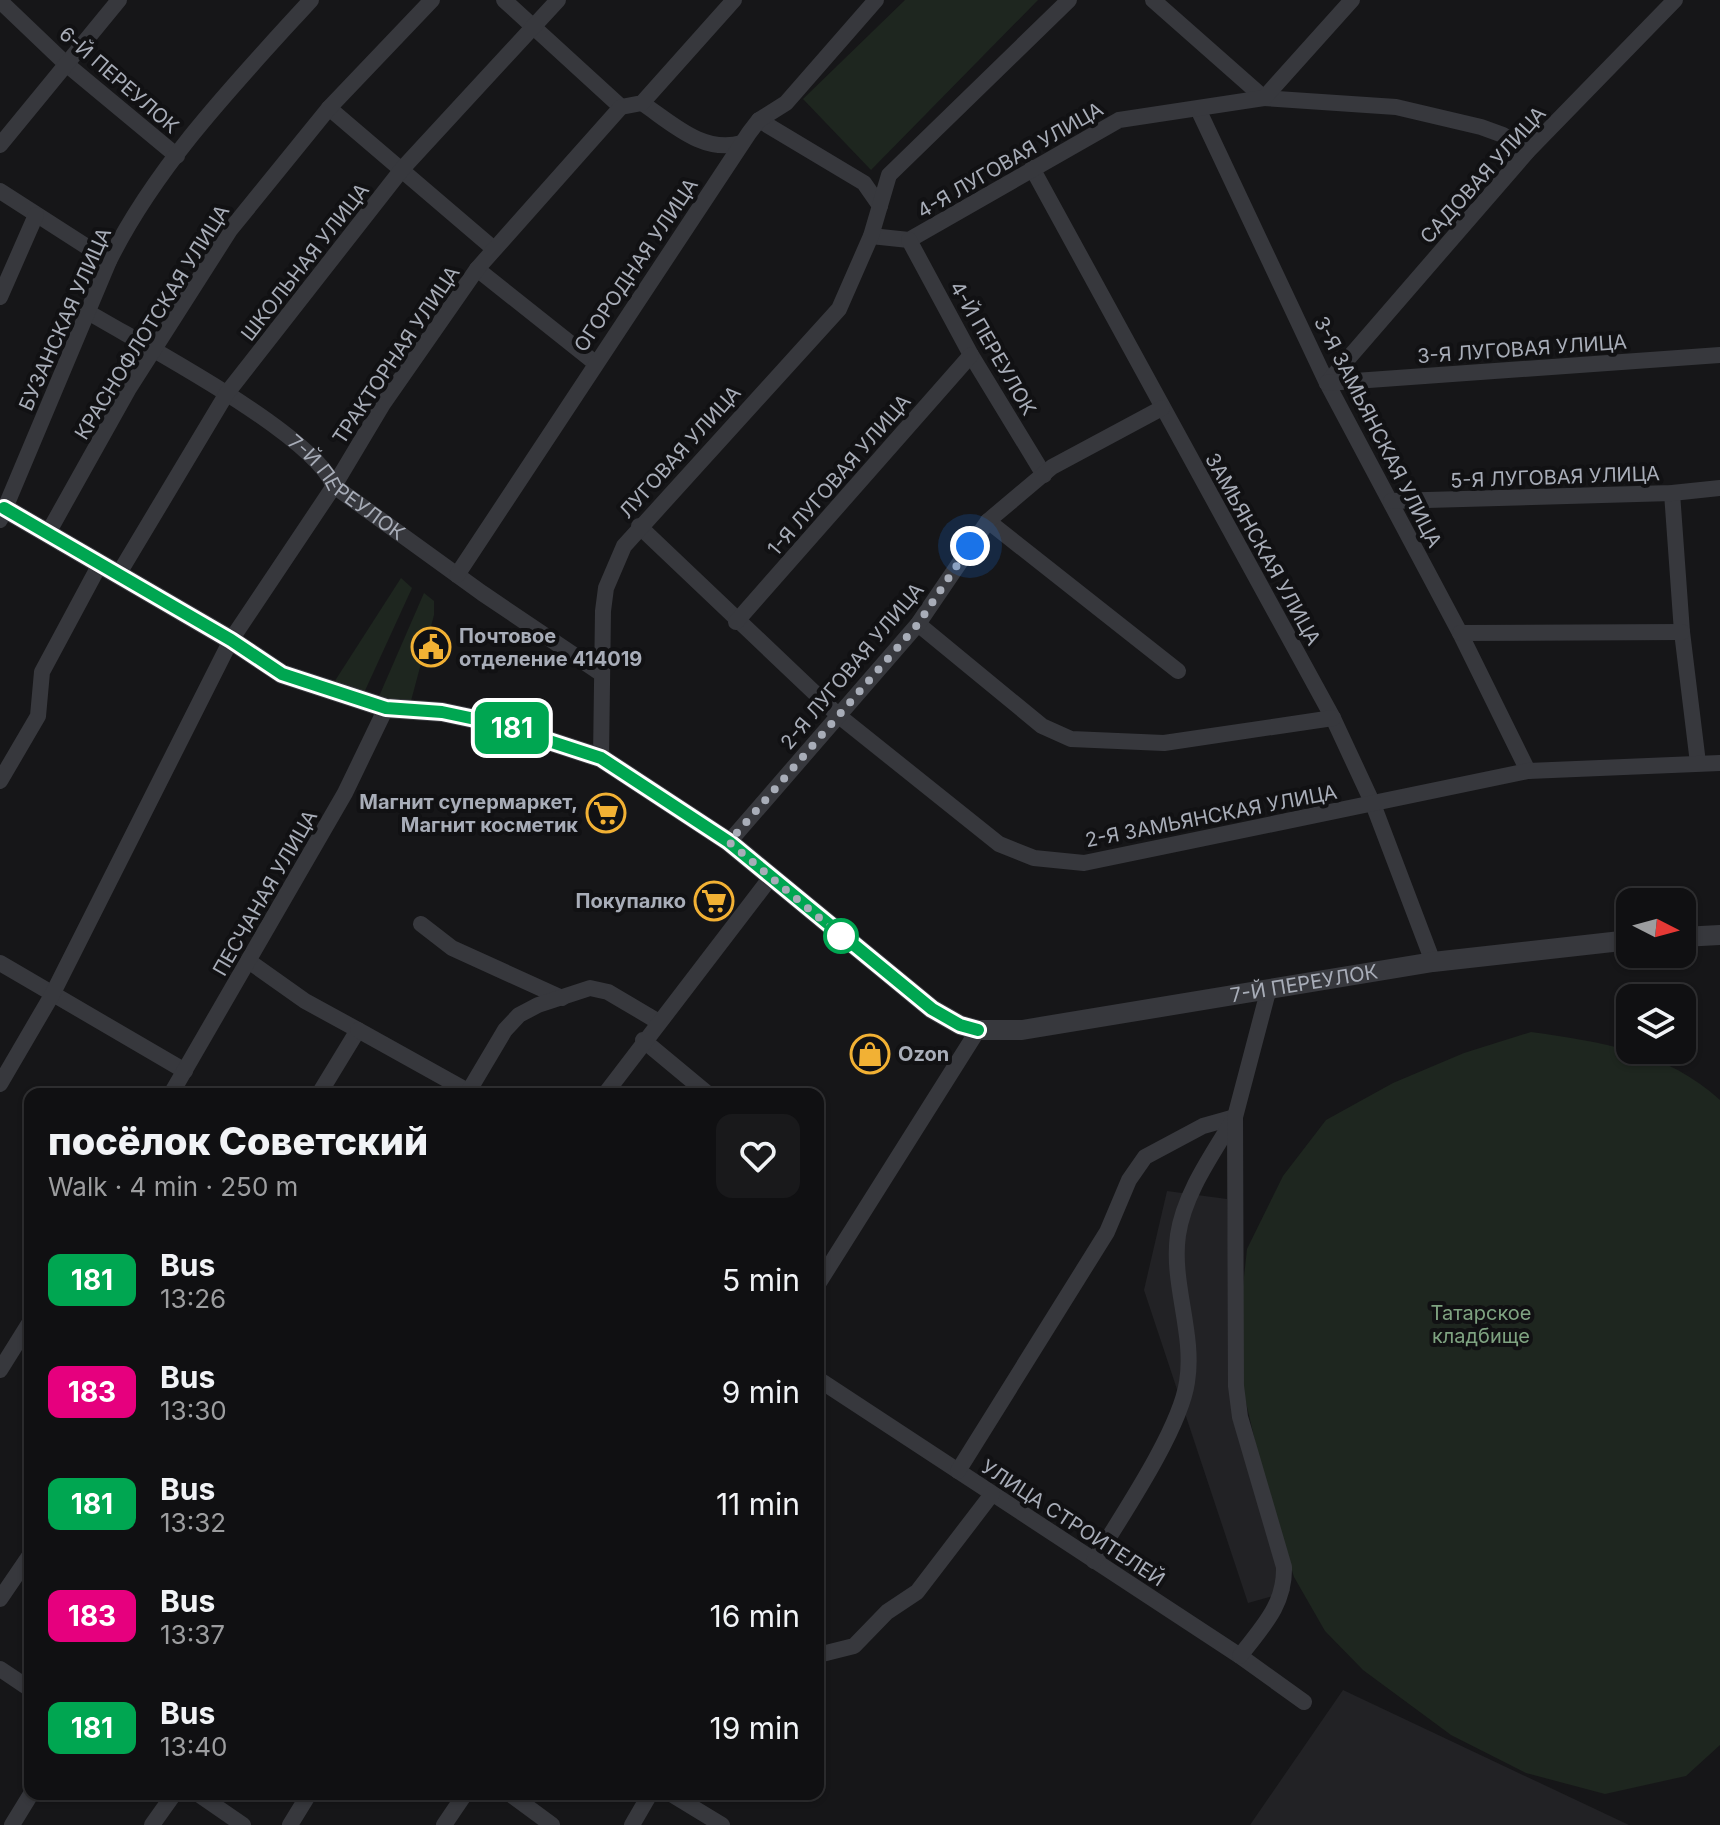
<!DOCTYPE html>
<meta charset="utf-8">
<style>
:root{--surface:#101012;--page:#19191b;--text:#f1f3f6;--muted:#9c9d9f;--line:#303032}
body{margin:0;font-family:Inter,sans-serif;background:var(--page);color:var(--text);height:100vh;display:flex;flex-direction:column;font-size:30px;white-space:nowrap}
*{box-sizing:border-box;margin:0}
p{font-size:26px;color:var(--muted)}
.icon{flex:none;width:44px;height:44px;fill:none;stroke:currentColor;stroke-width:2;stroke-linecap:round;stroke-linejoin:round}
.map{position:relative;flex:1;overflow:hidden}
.side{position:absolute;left:24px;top:1088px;width:800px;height:712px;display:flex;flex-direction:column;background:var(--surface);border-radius:16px;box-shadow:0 2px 6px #0004,0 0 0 2px var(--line)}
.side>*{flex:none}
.badge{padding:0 16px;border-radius:12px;font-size:28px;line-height:52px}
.needle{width:52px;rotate:96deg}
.fabs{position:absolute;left:1616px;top:888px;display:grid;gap:16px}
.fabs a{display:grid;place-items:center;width:80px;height:80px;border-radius:16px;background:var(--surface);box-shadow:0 2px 6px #0004,0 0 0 2px var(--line);font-size:40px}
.you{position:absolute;width:40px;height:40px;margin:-20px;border:6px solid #fff;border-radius:50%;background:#1a73e8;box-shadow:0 0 0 12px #1a73e833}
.map>.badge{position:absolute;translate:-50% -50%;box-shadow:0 0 0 4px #fff}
.round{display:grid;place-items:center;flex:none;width:84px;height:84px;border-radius:16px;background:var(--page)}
.headline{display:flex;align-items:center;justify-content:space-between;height:136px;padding:0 24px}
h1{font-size:38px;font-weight:800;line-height:60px}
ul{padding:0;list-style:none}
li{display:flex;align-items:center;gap:24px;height:112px;padding:0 24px}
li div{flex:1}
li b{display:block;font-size:30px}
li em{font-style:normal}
li .badge{min-width:88px;font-weight:700;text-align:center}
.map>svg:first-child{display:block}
</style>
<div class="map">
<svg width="1720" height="1825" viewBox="0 0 1720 1825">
<rect width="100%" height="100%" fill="#161618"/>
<g fill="#222225">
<path d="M1167 1191 1227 1199 1233 1420 1290 1591 1248 1603 1144 1290Z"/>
<path d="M1343 1690 1629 1825H1250Z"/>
</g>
<g fill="#1e261f">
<path d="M905 0H1038L871 170 803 99Z"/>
<path d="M401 578 412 588 363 695 331 687Z"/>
<path d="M424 593 434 601V615L408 712 377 701Z"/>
<path d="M1531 1032C1600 1042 1667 1051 1720 1100V1745L1686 1776 1605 1794 1526 1773 1451 1735 1363 1670 1325 1631 1294 1577 1266 1488 1244 1394 1240 1314 1247 1249 1283 1176 1326 1120 1393 1083 1464 1053Z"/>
</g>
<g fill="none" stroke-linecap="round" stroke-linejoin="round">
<g stroke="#37383d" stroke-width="16">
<path d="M504 0 621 107"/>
<path d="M1153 0 1264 98 1396 107 1481 127 1503 135 1527 152"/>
<path d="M0 1 65 63 177 156"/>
<path d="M642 103C673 124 703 154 742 143"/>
<path d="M329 108 494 249"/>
<path d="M1198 109 1327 383 1460 633 1528 771"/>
<path d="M759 120 864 183 880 206"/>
<path d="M0 145 119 0"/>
<path d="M1032 168 1333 718 1373 804 1433 962"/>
<path d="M0 191 109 261"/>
<path d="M871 236 909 240 1119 120 1264 98 1352 0"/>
<path d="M909 240 971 355 1044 475"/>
<path d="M477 269 594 362"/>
<path d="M0 297 36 215"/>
<path id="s1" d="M88 312C143 345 311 432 334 486L482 593 602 674"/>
<path d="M1327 383 1527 152 1675 0"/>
<path d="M1327 383 1720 355"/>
<path d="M1672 493 1682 632 1698 763"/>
<path d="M1391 501 1672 493 1720 488"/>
<path d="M0 520 109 261C157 164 238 80 311 0"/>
<path d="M988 521 1178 671"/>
<path d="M639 526 839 716 999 844 1034 858 1084 863 1528 771 1720 763"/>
<path d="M48 533 128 390 230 230 329 108 432 0"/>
<path d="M118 575 227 393 403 168 558 0"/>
<path d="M457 575 749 133 759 120 786 103 876 0"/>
<path d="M736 622 971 355"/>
<path d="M918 624 1042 726 1071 739 1164 743 1333 718"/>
<path d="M1460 633 1682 632"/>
<path d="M601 758 603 611 606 588 624 546 839 309 871 236 889 175 1069 0"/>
<path d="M0 781 38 716 42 672 100 564"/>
<path d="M729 842 918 624 988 521 1052 467 1162 408"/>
<path d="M421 924 452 948 562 998"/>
<path d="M250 962 305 1001 358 1030 319 1094"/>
<path d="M0 963 185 1071"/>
<path d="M358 1030 473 1094"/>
<path d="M643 1040 708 1094"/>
<path d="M0 1084 52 995 231 640 334 486 383 404 477 269 621 107 642 103 734 0"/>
<path d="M171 1094 345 793 386 708"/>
<path d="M467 1094 505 1030 519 1015 538 1005 590 988 608 992 657 1021"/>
<path d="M605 1094 771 877"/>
<path d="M818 1284 978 1030"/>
<path d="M0 1370 30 1322"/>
<path d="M818 1379 1240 1656 1304 1702"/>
<path d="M958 1471 1107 1232 1129 1180 1145 1157 1203 1126 1235 1117"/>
<path d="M1094 1561C1121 1517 1180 1430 1187 1382 1195 1334 1171 1283 1178 1235 1184 1194 1212 1155 1233 1120"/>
<path d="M0 1599 30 1555"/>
<path d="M818 1655 854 1646 887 1612 917 1592 992 1494"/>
<path d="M1240 1656C1262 1627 1285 1605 1284 1567L1240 1417 1236 1386 1235 1117 1269 988"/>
<path d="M0 1669 30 1689"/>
<path d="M198 1794 243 1825"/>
<path d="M510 1794 552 1825"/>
<path d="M671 1794 722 1825"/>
<path d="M12 1825 31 1794"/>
<path d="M152 1825 174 1794"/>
<path d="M290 1825 309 1794"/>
<path d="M444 1825 465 1794"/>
<path d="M632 1825 650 1794"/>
</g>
<g stroke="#37383d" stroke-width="20">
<path id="s2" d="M4 508 231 640 282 674 386 708 442 712 494 723 601 758 729 842 932 1009 960 1025 978 1030H1022L1433 962 1630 940"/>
<path d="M1682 937 1720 935"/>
</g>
</g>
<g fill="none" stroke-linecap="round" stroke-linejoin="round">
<defs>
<path id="line" d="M4 508 231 640 282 674 386 708 442 712 494 723 601 758 729 842 932 1009 960 1025 978 1030"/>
</defs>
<use href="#line" stroke="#fff" stroke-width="18"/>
<use href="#line" stroke="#00a651" stroke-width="12"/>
<path stroke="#a8adb8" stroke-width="8" stroke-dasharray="0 14.4" d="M841 936 729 842 918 624 970 546"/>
</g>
<defs>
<symbol id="civic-ring" viewBox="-11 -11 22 22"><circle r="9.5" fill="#111113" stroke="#f2b134" stroke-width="1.5"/><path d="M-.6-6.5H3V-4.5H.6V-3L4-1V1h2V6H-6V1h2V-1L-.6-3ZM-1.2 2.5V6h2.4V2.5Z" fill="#f2b134"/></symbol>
<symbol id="supermarket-ring" viewBox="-11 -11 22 22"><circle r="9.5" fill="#111113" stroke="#f2b134" stroke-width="1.5"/><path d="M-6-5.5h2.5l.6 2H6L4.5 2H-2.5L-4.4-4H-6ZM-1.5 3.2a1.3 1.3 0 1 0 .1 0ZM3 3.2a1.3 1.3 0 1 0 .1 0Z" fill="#f2b134"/></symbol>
<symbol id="shop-ring" viewBox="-11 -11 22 22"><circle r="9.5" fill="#111113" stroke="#f2b134" stroke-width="1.5"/><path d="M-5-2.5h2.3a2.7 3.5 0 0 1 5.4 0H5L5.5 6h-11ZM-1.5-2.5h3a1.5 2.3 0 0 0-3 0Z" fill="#f2b134"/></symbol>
</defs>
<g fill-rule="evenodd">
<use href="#civic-ring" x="409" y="625" width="44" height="44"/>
<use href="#supermarket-ring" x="584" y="791" width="44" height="44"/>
<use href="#supermarket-ring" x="692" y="879" width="44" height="44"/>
<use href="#shop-ring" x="848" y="1032" width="44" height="44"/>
</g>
<circle fill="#fff" stroke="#00a651" stroke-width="4" cx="841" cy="936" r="16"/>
<g text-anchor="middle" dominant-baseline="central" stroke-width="8" stroke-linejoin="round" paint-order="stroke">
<g font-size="20" fill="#a8adb8" stroke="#111113">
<text transform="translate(119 80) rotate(41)">6-Й ПЕРЕУЛОК</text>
<text transform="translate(1010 160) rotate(-30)">4-Я ЛУГОВАЯ УЛИЦА</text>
<text transform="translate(1483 175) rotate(-48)">САДОВАЯ УЛИЦА</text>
<text transform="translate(305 262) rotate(-52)">ШКОЛЬНАЯ УЛИЦА</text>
<text transform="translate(636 265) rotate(-56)">ОГОРОДНАЯ УЛИЦА</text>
<text transform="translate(65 319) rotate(-66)">БУЗАНСКАЯ УЛИЦА</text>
<text transform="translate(152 322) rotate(-58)">КРАСНОФЛОТСКАЯ УЛИЦА</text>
<text transform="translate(993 348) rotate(60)">4-Й ПЕРЕУЛОК</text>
<text transform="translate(1522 349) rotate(-4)">3-Я ЛУГОВАЯ УЛИЦА</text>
<text transform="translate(396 355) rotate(-56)">ТРАКТОРНАЯ УЛИЦА</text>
<text transform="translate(1378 432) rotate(63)">3-Я ЗАМЬЯНСКАЯ УЛИЦА</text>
<text transform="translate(680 452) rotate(-48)">ЛУГОВАЯ УЛИЦА</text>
<text transform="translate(839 475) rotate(-49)">1-Я ЛУГОВАЯ УЛИЦА</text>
<text transform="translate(1555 477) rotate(-2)">5-Я ЛУГОВАЯ УЛИЦА</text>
<text stroke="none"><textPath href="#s1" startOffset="314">7-Й ПЕРЕУЛОК</textPath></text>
<text transform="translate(1263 549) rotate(61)">ЗАМЬЯНСКАЯ УЛИЦА</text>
<text transform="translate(852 666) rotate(-50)">2-Я ЛУГОВАЯ УЛИЦА</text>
<text transform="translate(1211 816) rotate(-11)">2-Я ЗАМЬЯНСКАЯ УЛИЦА</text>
<text transform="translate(265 893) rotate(-60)">ПЕСЧАНАЯ УЛИЦА</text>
<text stroke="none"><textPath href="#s2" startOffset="1452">7-Й ПЕРЕУЛОК</textPath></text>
<text transform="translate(1073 1523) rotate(33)">УЛИЦА СТРОИТЕЛЕЙ</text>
</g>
<g font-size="20" font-weight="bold" fill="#a8adb8" stroke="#111113" text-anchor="start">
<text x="459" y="636">Почтовое<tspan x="459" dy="23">отделение 414019</tspan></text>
<text x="578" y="802" text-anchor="end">Магнит супермаркет,<tspan x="578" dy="23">Магнит косметик</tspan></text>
<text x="686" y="901" text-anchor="end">Покупалко</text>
<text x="898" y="1054">Ozon</text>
</g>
<g font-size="20" fill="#7fa381" stroke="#111113">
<text x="1481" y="1313">Татарское<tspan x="1481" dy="23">кладбище</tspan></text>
</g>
</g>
</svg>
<div class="fabs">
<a><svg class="needle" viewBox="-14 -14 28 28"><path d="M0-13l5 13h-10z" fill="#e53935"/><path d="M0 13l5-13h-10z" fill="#9c9d9f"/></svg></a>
<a><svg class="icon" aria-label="layers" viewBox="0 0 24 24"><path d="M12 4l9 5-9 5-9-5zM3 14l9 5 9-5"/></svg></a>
</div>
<div class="you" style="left:970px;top:546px"></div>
<b class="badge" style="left:512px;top:728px;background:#00a651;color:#fff">181</b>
<section class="side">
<div class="headline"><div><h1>посёлок Советский</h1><p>Walk · 4 min · 250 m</p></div><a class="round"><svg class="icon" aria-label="heart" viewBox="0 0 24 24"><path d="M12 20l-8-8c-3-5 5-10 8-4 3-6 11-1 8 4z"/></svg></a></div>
<ul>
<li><span class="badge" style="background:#00a651;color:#fff">181</span><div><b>Bus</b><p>13:26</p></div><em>5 min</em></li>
<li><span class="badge" style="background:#e6007e;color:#fff">183</span><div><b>Bus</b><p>13:30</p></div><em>9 min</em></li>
<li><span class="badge" style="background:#00a651;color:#fff">181</span><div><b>Bus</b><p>13:32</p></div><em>11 min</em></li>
<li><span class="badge" style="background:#e6007e;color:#fff">183</span><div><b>Bus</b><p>13:37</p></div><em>16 min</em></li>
<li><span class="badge" style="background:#00a651;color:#fff">181</span><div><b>Bus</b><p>13:40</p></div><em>19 min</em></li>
</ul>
</section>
</div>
